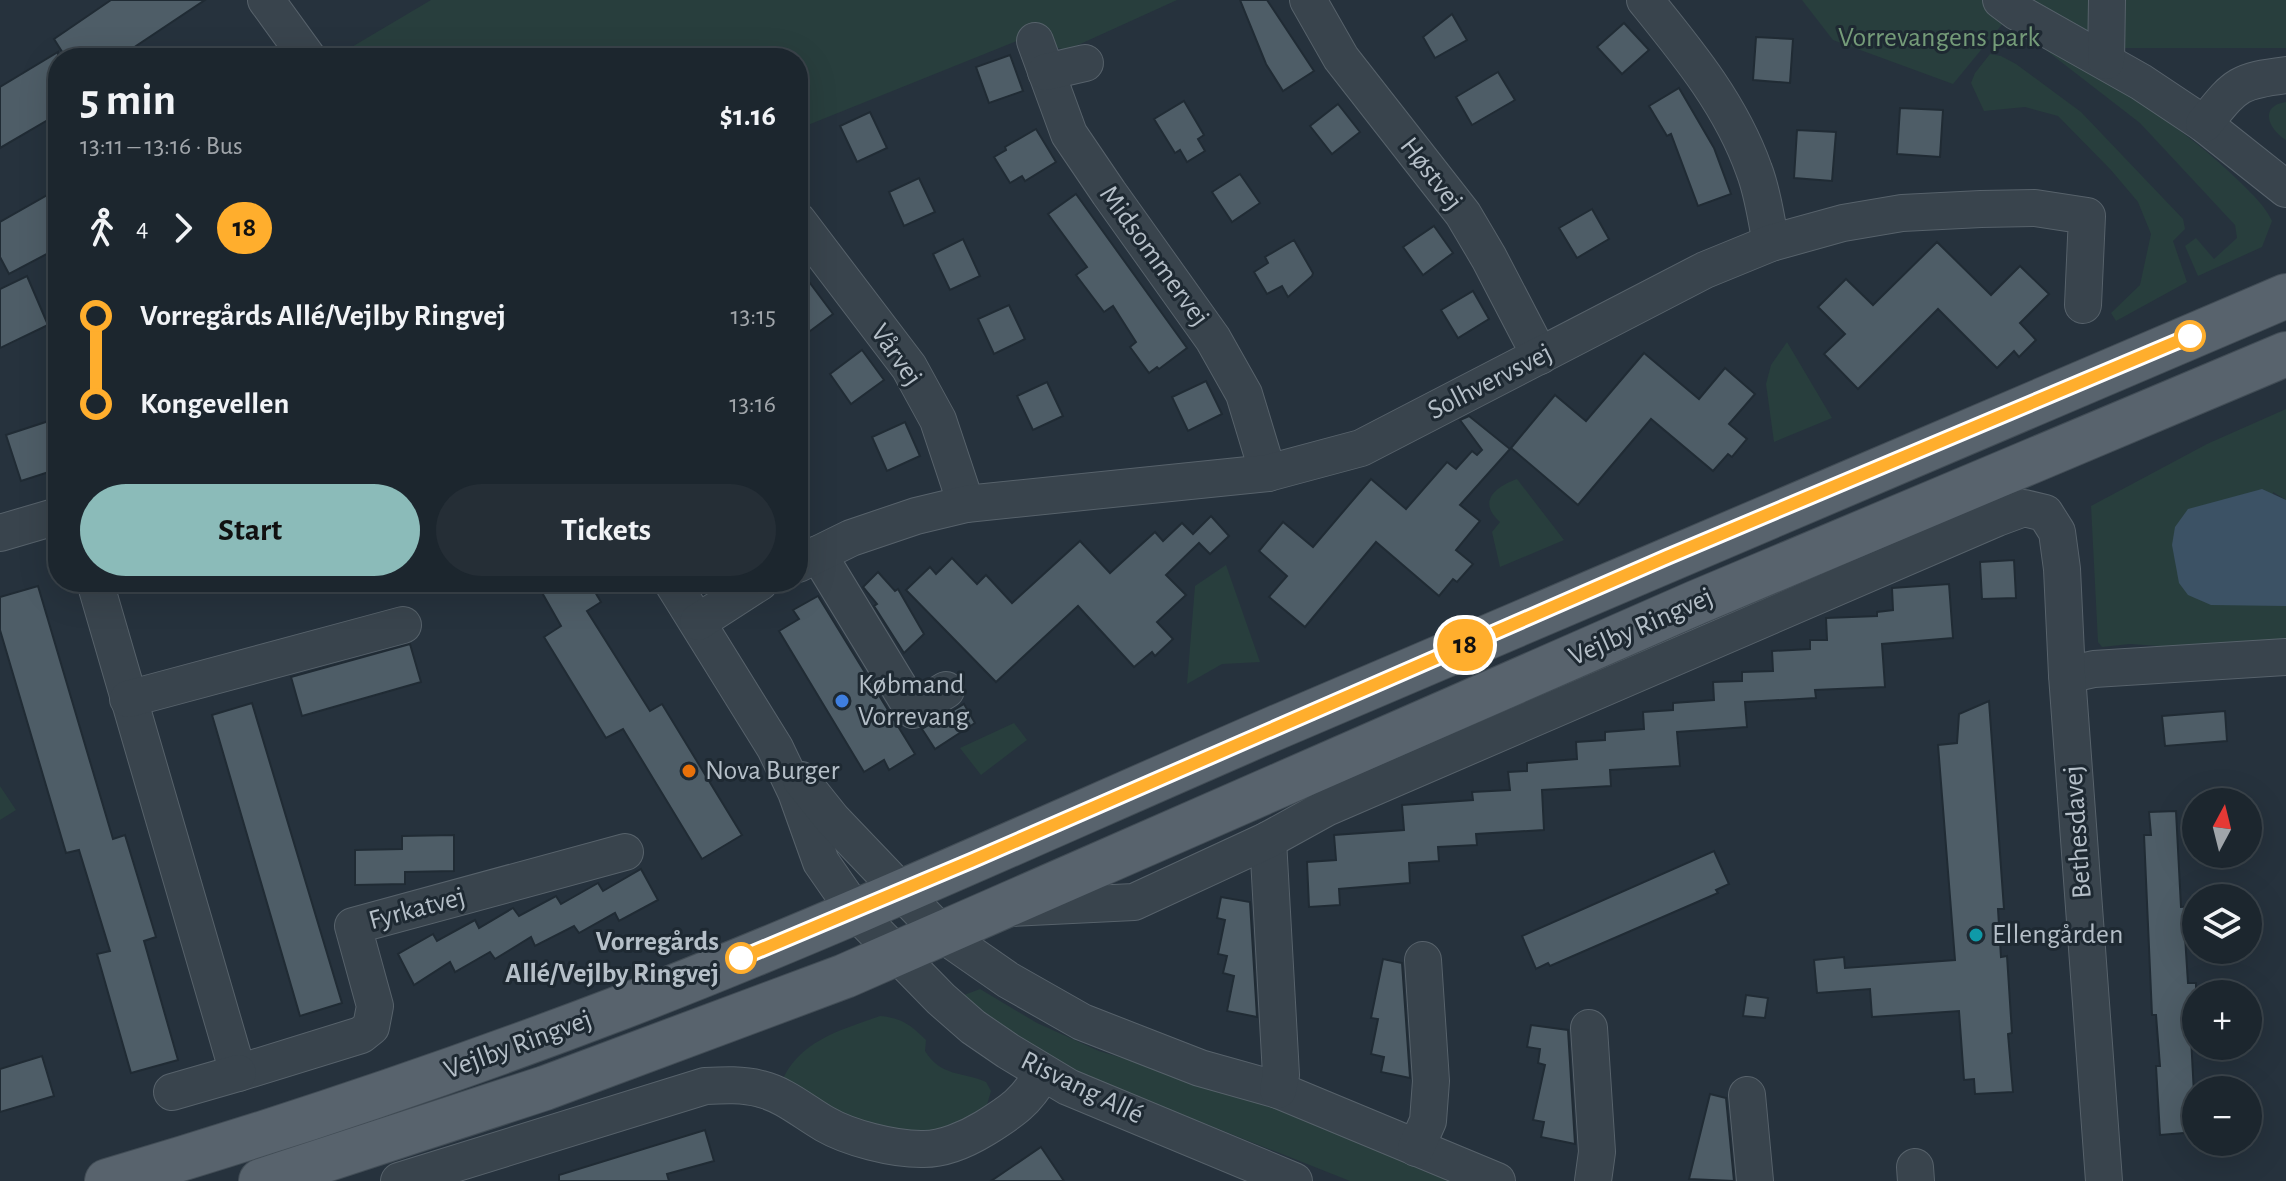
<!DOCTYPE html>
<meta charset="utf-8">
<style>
:root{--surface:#1c262e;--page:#252e36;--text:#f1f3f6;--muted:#a0a5aa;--line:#3a434a;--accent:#8bbbb9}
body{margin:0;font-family:"Alegreya Sans",sans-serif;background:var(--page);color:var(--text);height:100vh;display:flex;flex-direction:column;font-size:30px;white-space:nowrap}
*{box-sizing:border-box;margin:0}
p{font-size:26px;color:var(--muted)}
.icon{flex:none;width:44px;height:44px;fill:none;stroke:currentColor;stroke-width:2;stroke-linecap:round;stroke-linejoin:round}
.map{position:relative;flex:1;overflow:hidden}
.sheet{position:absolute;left:48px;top:48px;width:760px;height:544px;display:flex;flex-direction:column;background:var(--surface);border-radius:32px;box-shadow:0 8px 32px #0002,0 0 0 2px var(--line)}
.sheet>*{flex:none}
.badge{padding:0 16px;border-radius:26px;font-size:28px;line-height:52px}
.needle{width:52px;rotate:7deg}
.buttons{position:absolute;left:2182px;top:788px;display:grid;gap:16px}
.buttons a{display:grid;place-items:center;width:80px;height:80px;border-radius:50%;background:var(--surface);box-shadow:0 8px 32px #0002,0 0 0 2px var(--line);font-size:40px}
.map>.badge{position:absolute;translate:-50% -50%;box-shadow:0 0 0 4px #fff}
.legs{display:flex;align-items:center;gap:12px;height:88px;padding:0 32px;font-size:26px}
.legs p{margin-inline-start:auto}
.overview{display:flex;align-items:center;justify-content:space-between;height:136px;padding:0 32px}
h1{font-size:44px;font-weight:600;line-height:60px}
.action{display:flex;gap:16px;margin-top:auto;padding:16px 32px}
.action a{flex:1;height:92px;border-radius:48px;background:var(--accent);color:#111;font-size:32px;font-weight:600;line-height:92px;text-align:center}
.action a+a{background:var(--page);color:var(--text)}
ul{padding:0 32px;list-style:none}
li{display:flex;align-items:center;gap:28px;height:88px;font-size:30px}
li i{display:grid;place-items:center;width:12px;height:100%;margin:0 10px;background:currentColor}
li i::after{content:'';width:20px;height:20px;margin:-10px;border:6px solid;border-radius:50%;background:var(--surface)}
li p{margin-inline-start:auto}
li:first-child i{background:linear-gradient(#0000 50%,currentColor 0)}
li:last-child i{background:linear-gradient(currentColor 50%,#0000 0)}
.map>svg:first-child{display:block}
</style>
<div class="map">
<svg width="2286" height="1181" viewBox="0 0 2286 1181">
<rect width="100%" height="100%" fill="#26323d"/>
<g fill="#283e3d">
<path d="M431 0H1177L1067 50 1019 40 798 129V58H350L345 51Z"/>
<path d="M1802 0H1982L2004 22 1953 84 1833 40Z"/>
<path d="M2014 0H2286V48H2117Z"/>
<path d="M2039 38C2109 83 2182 124 2241 183 2253 195 2265 206 2272 221L2262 247 2198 276 2185 246 2196 238 2214 259 2237 238 2235 225 2140 123 2038 44Z"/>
<path d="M1990 54 2001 56 2016 64 2081 112 2183 219 2185 229 2173 241 2187 282 2116 321 2111 313 2140 285 2151 234 2138 202 2111 170 2058 116 2025 107 1984 111 1971 83 1975 73Z"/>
<path d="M2286 102V140C2269 130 2258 106 2286 102Z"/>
<path d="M1787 342 1832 418 1774 442 1766 384 1771 365Z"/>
<path d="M2286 409V500L2273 492 2265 605 2286 606V642L2174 647 2130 644 2102 647 2098 642 2091 506 2207 444Z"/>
<path d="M1517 479 1564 540 1500 567 1492 532 1500 522C1477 502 1495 487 1517 479Z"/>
<path d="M1226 565 1260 662 1222 664 1187 684 1195 586Z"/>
<path d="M1014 723 1027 740 981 775 960 748Z"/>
<path d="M0 786 16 810 0 820Z"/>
<path d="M980 989 1037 1023 1099 1051 1250 1096 1458 1181H1350L1077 1073 1032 1048 959 997Z"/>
<path d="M880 1016C902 1018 911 1025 926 1040L925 1051C941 1077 961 1071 986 1082L991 1091 986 1108 979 1116 923 1135 872 1131 780 1085C798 1041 838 1031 880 1016Z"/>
</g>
<path fill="#3c5265" d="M2262 489 2286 500V606L2211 605 2188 595 2179 583 2172 545 2175 527 2188 509Z"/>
<g fill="#4e5d67" stroke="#202b34" stroke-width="2">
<path d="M111 0H205L118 58H66L54 39Z"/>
<path d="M1240 0H1267L1314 71 1283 91 1266 64Z"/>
<path d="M1452 14 1467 40 1435 58 1423 37Z"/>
<path d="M1624 23 1649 50 1622 74 1597 47Z"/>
<path d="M1756 37 1793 39 1790 83 1753 80Z"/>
<path d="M58 52V114L0 148V87Z"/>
<path d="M1010 55 1023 91 989 103 976 67Z"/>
<path d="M1498 72 1515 100 1472 125 1456 97Z"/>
<path d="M1679 88 1714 148 1731 194 1698 206 1671 134 1667 136 1649 106Z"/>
<path d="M1184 101 1204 135 1198 139 1205 151 1187 162 1180 150 1175 153 1154 119Z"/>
<path d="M1338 104 1360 132 1332 154 1310 126Z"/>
<path d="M1900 108 1943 110 1940 157 1897 154Z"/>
<path d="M870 112 887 148 857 162 840 126Z"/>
<path d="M1036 129 1056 162 1025 181 1022 176 1010 183 994 157 1006 150 1005 147Z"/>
<path d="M1797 130 1836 132 1832 181 1794 178Z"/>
<path d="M1240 174 1260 203 1232 222 1212 192Z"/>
<path d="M919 178 935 212 904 226 889 192Z"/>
<path d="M58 189V248L9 274 0 257V222Z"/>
<path d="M1076 194 1187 348 1159 369 1157 367 1149 373 1130 347 1136 342 1113 306 1104 312 1076 275 1087 267 1048 214Z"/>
<path d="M1592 209 1609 239 1577 258 1559 228Z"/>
<path d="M1434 226 1453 253 1423 275 1403 247Z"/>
<path d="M963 239 980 276 950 290 933 254Z"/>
<path d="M1294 240 1313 273 1312 276 1288 297 1282 286 1267 294 1254 272 1268 263 1265 257Z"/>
<path d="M1937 242 1991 295 2020 266 2049 294 2020 323 2036 340 2019 357 2014 351 1997 368 1938 309 1858 389 1824 354 1845 334 1818 307 1846 279 1873 305Z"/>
<path d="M798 267 833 314 798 340Z"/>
<path d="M27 276 48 325 0 348V289Z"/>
<path d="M1473 291 1489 319 1458 338 1441 310Z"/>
<path d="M1009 305 1025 339 994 354 978 319Z"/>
<path d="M862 350 884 380 851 404 830 374Z"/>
<path d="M1644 353 1699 399 1725 368 1755 394 1729 424 1747 439 1732 457 1728 454 1713 471 1651 419 1578 505 1511 448 1555 395 1586 421Z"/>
<path d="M1206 381 1222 414 1188 431 1172 397Z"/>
<path d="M1047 382 1063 416 1033 430 1017 396Z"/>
<path d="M1469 416 1510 449 1460 505 1480 521 1456 550 1473 564 1457 582 1453 579 1439 596 1376 542 1305 627 1269 597 1287 576 1259 551 1283 522 1313 547 1371 479 1406 509 1447 462 1456 469 1472 451 1477 455 1482 450 1460 420Z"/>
<path d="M58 418V469L21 481 6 435Z"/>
<path d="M905 422 920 456 887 471 872 437Z"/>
<path d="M1211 516 1229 536 1210 554 1199 543 1166 575 1186 595 1157 622 1173 639 1155 656 1152 652 1134 667 1078 606 996 682 906 590 930 567 936 574 952 558 977 584 986 575 1012 603 1080 541 1110 573 1155 532 1163 541 1182 523 1193 534Z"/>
<path d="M2014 560 2016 598 1982 599 1980 562Z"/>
<path d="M878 572 895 591 898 589 924 634 904 653 874 606 877 604 863 587Z"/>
<path d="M536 582H589L601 602 587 611 650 711 662 704 742 835 702 859 623 729 606 738 544 637 561 626Z"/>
<path d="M1949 584 1953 638 1882 644 1885 687 1815 690 1816 698 1745 702 1747 727 1677 732 1680 766 1610 770 1611 786 1542 790 1544 830 1476 834 1477 845 1438 847 1439 861 1409 863 1410 883 1339 889 1340 905 1309 907 1307 862 1336 860 1334 835 1404 830 1402 805 1473 800 1472 792 1510 790 1508 772 1527 771V763L1577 759 1576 742 1605 740V732L1644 729 1643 712 1673 710V703L1714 700 1713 682 1742 681V672L1773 671 1772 651 1810 649V640H1827L1826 618 1877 616V612L1893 610 1892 588Z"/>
<path d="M38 586 113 839 125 835 156 937 144 941 178 1060 131 1073 97 954 110 951 79 850 66 853 0 630V597Z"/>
<path d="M818 596 915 754 889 770 884 760 864 772 779 631 799 619 793 610Z"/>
<path d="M410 644 421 682 302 716 291 677Z"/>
<path d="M1989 701 2004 909H1998L2001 957 2007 956 2012 1033 2008 1034 2013 1092 1975 1094 1974 1079 1964 1080 1959 1011 1872 1017 1870 989 1817 993 1814 960 1844 957 1845 968 1955 960 1938 745 1957 743 1959 714Z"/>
<path d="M252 703 342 1003 300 1016 212 715Z"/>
<path d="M964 704 975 723 935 749 922 729Z"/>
<path d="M2225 711 2227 741 2165 746 2162 716Z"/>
<path d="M2176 811 2181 907 2194 906 2195 935 2185 936 2188 983H2196V1037H2191L2196 1132 2160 1135 2156 1066H2160L2156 1015H2152L2144 835H2151L2149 812Z"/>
<path d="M454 835V871L405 872V884L355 885V850L402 849V836Z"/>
<path d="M1714 851 1729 884 1716 890 1718 893 1550 966 1548 963 1536 969 1522 936Z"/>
<path d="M641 869 658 900 619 921 615 913 579 933 574 926 535 946 531 937 495 959 490 952 455 972 450 962 414 985 398 954 433 934 437 941 475 920 479 928 513 908 519 916 556 896 561 904 598 883 603 891Z"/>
<path d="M1221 897 1250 902 1257 1017 1227 1011 1234 976 1223 973 1227 956 1218 954 1225 920 1217 918Z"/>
<path d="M1383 959 1402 963 1410 1078 1381 1072 1384 1057 1371 1054 1378 1019 1371 1018Z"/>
<path d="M1746 995 1768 998 1765 1018 1743 1016Z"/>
<path d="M1531 1025 1568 1030 1575 1144 1541 1137 1544 1122 1533 1120 1545 1065 1538 1063 1540 1049 1527 1047Z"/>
<path d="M42 1056 54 1096 0 1112V1069Z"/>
<path d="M1710 1094 1726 1098 1734 1181 1689 1179Z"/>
<path d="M705 1130 714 1161 667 1174 669 1181H559V1175Z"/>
<path d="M1041 1147 1064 1181H991Z"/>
</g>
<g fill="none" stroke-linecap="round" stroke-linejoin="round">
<defs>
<g id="minor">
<path d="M266 0 308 58"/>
<path d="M1308 0 1341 58 1463 214 1489 258 1540 356"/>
<path d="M1645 0C1688 53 1731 105 1754 170 1763 193 1766 219 1771 243"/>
<path d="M2001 0 2017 12 2141 82 2204 124 2286 189"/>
<path d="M1035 41 1069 134 1109 193 1213 339 1244 394 1268 473"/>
<path d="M2106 61 2107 0"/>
<path d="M1046 72 1085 63"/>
<path d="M2204 124C2235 86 2236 81 2286 75"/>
<path d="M798 221 909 367 938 420 966 504"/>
<path d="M0 533 58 516"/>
<path d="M818 554 913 710 946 690"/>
<path d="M798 564 851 538 916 516 966 504 1268 473 1361 448 1705 270 1771 243 1843 223 1902 213 1981 209 2035 208 2087 216 2083 305"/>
<path d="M95 582 238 1073 361 1035 371 1027 375 1006 353 926 625 852"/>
<path d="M672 582 775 748 796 792 821 862 855 911 941 999 973 1027 1008 1051 1068 1087 1294 1181"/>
<path d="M698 622 760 582"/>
<path d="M2067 675 2094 669 2286 657"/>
<path d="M128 699 403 625"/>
<path d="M801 780 833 820 942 934 1008 980 1082 1022 1200 1068 1278 1090 1497 1181"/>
<path d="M1268 840 1281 1075 1278 1090"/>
<path d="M1013 908 1134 902 1268 840 1326 808 1997 518 2024 508 2045 513 2057 532 2062 569 2067 675 2104 1181"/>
<path d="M1589 1028 1597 1152 1593 1181"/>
<path d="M172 1092 238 1073"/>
<path d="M1747 1095 1755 1181"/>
<path d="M1416 1148 1428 1121 1431 1081 1423 960"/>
<path d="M1915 1167 1916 1181"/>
<path d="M399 1181 705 1086C724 1085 743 1084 761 1089 785 1095 804 1112 825 1124 849 1138 893 1149 921 1149 942 1150 967 1139 985 1128 1012 1111 1026 1102 1042 1074"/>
</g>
<g id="major">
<path d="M107 1181C281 1130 452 1072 622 1007 843 922 1058 822 1275 728 1611 581 1948 437 2286 296"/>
<path d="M261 1181 545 1088 845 976 1695 603 2286 354"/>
</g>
</defs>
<use href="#minor" stroke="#57626b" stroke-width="38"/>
<use href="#major" stroke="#424d56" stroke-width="46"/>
<use href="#minor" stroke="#39444d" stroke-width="36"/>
<use href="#major" stroke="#58636d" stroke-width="44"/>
</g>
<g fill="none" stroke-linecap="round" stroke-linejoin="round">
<defs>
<path id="line-1" d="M741 958 971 861 1667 557 2190 336"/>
</defs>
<use href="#line-1" stroke="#fff" stroke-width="18"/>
<use href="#line-1" stroke="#ffae2d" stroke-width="12"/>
</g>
<g fill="#fff" stroke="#ffae2d" stroke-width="4">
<circle cx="2190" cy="336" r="14"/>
<circle cx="741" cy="958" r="14"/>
</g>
<circle fill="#3f7fe0" stroke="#1e2932" stroke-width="3" cx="842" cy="701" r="8"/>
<circle fill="#e8710a" stroke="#1e2932" stroke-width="3" cx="689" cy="771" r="8"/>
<circle fill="#0f9aa8" stroke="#1e2932" stroke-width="3" cx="1976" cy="935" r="8"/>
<g text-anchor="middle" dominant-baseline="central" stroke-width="6" stroke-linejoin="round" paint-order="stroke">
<g font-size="28" fill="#759c79" stroke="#1e2932">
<text x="1939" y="38">Vorrevangens park</text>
</g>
<g font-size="28" fill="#b5bfc8" stroke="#1e2932">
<text transform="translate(1431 174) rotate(52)">Høstvej</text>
<text transform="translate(1154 256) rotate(54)">Midsommervej</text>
<text transform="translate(896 355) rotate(55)">Vårvej</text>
<text transform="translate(1490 382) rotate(-27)">Solhvervsvej</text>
<text transform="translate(1641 627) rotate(-24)">Vejlby Ringvej</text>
<text transform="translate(2078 832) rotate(-94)">Bethesdavej</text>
<text transform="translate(417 909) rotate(-15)">Fyrkatvej</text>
<text transform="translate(518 1045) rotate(-20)">Vejlby Ringvej</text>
<text transform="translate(1082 1088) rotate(26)">Risvang Allé</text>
</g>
<g font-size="28" fill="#b5bfc8" stroke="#1e2932" text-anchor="start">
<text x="858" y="685">Købmand<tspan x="858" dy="32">Vorrevang</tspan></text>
<text x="705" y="771">Nova Burger</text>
<text x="1992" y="935">Ellengården</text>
</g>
<g font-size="28" font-weight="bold" fill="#b5bfc8" stroke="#1e2932" text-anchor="end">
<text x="719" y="942">Vorregårds<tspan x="719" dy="32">Allé/Vejlby Ringvej</tspan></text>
</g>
</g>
</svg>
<div class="buttons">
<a><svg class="needle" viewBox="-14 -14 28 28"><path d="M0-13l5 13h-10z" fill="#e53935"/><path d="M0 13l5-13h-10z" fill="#a0a5aa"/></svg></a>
<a><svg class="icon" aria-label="layers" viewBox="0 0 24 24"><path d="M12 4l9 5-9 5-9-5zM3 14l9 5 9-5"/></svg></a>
<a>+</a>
<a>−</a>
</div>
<b class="badge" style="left:1465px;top:645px;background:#ffae2d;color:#111">18</b>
<section class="sheet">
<div class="overview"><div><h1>5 min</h1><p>13:11 – 13:16 · Bus</p></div><b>$1.16</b></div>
<div class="legs"><svg class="icon" aria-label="walk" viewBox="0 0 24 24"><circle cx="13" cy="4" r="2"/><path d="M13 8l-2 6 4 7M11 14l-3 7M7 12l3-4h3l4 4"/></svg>4<svg class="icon" aria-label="forward" viewBox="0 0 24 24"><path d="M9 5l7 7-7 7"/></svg><b class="badge" style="background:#ffae2d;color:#111">18</b></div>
<ul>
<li><i style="color:#ffae2d"></i><b>Vorregårds Allé/Vejlby Ringvej</b><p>13:15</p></li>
<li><i style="color:#ffae2d"></i><b>Kongevellen</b><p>13:16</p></li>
</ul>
<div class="action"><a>Start</a><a>Tickets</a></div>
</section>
</div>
